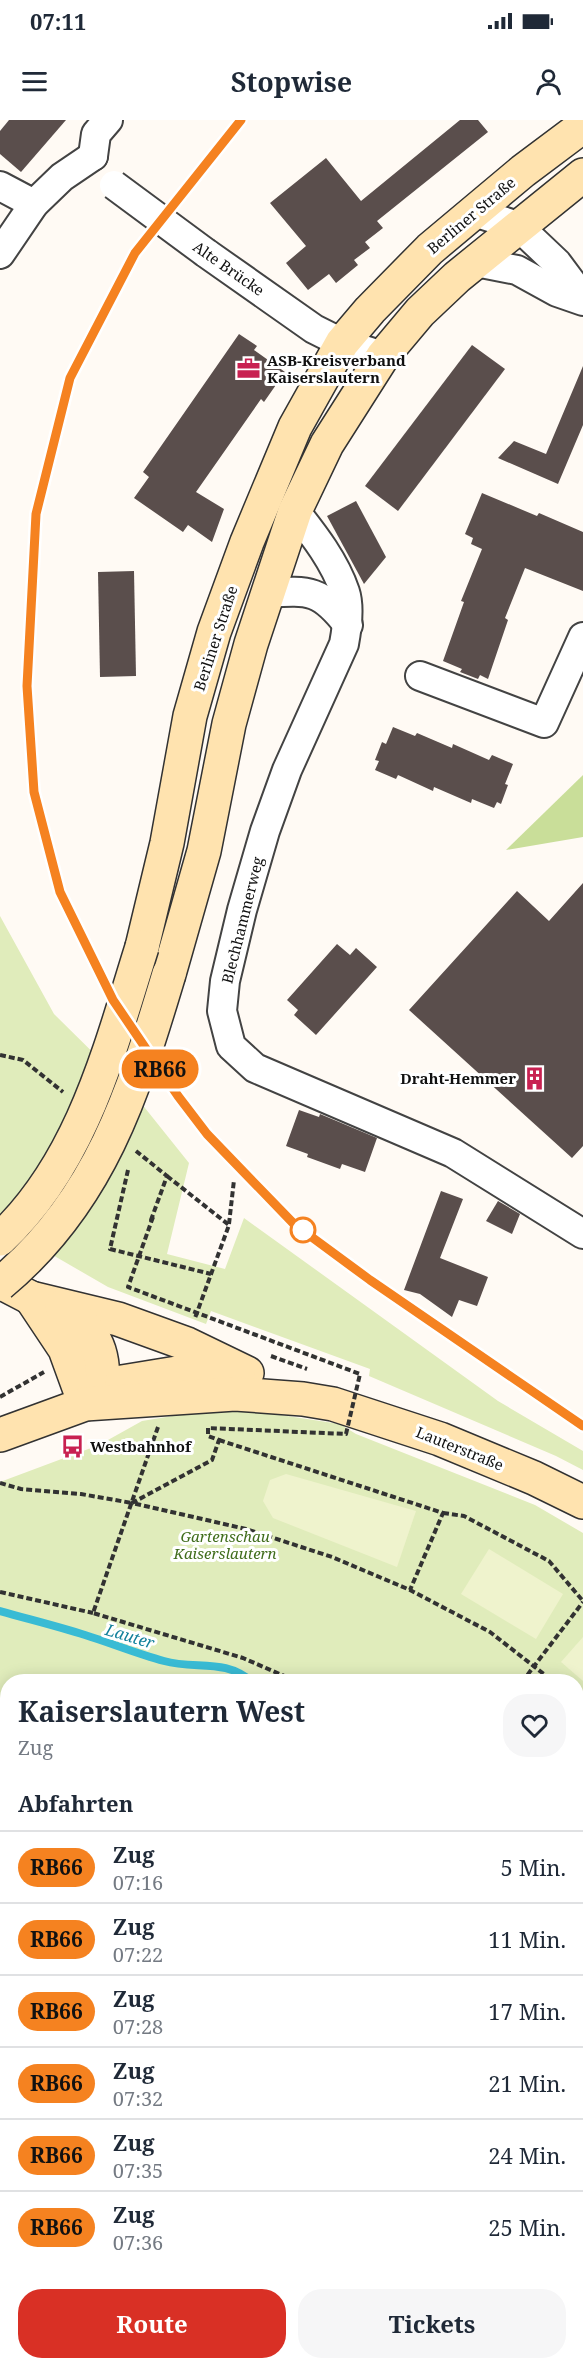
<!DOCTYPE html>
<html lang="de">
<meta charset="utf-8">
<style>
:root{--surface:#fff;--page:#f6f6f7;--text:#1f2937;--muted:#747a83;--line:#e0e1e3;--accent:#d93025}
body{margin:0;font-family:"Noto Serif",serif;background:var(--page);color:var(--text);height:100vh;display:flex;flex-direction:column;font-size:22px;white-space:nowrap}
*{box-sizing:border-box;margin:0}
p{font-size:20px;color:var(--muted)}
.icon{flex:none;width:33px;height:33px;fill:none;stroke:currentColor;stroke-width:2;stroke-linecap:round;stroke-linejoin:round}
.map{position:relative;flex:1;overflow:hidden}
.sheet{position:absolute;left:0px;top:1554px;width:584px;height:696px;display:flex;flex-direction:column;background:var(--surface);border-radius:24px 24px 0 0;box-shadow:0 3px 15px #0003}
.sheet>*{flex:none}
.badge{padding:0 12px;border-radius:20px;font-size:21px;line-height:39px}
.map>.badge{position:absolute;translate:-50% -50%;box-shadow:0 0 0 3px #fff}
h2{padding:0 18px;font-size:22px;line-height:54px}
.round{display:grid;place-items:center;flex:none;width:63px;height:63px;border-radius:24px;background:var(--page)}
.headline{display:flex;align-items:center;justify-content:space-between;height:102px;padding:0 18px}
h1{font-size:28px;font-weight:700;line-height:45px}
.cta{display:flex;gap:12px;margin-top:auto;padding:12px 18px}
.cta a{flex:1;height:69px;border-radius:24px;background:var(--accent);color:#fff;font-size:24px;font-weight:700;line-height:69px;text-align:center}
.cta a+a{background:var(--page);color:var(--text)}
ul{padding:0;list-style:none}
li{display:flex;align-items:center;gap:18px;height:72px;padding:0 18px;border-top:2px solid var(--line)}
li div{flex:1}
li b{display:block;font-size:22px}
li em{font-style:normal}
li .badge{min-width:66px;font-weight:700;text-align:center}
.status{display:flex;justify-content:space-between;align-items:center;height:42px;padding:0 30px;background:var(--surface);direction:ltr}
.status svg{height:16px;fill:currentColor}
header{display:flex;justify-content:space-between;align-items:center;height:78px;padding:0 18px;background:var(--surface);font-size:27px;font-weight:700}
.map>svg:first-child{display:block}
</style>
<div class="status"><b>07:11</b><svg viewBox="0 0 49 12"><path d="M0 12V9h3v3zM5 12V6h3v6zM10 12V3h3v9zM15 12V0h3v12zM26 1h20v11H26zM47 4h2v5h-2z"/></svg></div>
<header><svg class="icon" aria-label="menu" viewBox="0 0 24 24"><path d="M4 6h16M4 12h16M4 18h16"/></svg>Stopwise<svg class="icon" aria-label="person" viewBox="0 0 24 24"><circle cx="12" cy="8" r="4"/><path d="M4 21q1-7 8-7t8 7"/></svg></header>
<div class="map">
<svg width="583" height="2250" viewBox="0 0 583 2250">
<rect width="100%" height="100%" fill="#fffaf4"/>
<g fill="#e0ecbb">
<path d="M0 796 54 894 129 968 189 1043 167 1134 225 1149 244 1098 498 1281 583 1331V1350L556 1336 369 1256 370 1249 211 1191 206 1204 108 1167 44 1130 0 1114Z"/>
<path d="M227 1287 340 1304 356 1314 535 1385 583 1413V2250H459L460 2243 576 2242V1562H8L7 1600 0 1599V1362L99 1325 142 1301Z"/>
</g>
<g fill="#c9de99">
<path d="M583 655V717L506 730Z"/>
<path d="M0 1599 8 1600V2242L460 2243 459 2250H0Z"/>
</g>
<g fill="#eff3cd">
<path d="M286 1354 416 1391 397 1447 273 1398 263 1381 270 1360Z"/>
<path d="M489 1429 563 1474 536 1519 461 1474Z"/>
<path d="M583 1517V1561L561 1542Z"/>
</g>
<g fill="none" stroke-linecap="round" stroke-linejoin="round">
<g stroke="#39bbd4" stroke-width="8">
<path d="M0 1491C28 1499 57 1506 85 1515 111 1523 137 1534 164 1541 196 1550 225 1538 252 1562"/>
<path d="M576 1848 583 1855"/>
</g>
</g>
<g fill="#5a4e4c">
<path d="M9 0H66L21 52 0 34V11Z"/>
<path d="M460 0H478L488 12 377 101 383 108 365 122 370 128 354 140 358 145 336 163 329 154 308 170 286 143 306 126 270 83 326 38 361 81Z"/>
<path d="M239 214 257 226 254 230 285 252 264 282 261 279 196 372 224 389 212 422 188 405 183 412 134 378 149 357 143 352Z"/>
<path d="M472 225 505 249 398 391 365 366Z"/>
<path d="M583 246V305L558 364 498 338 514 321 546 334Z"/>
<path d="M482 373 537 396 539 393 583 412V471L525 448 505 498 508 500 488 559 480 555 478 559 460 552 462 549 443 541 464 482 461 481 482 429 471 424 473 418 465 414Z"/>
<path d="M356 381 386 437 364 464 327 396Z"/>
<path d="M134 451 136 556 100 557 98 452Z"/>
<path d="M393 607 415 616 417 613 452 628 453 624 489 640 492 635 513 644 505 664 508 665 501 684 497 682 494 688 472 679 471 683 434 667 433 671 398 655 396 659 375 650 379 641 375 640 382 622 386 624Z"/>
<path d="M583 763V1026L572 1038 409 890 517 771 549 801Z"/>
<path d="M337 824 350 835 356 828 377 847 316 915 294 895 298 890 287 880Z"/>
<path d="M299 990 319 997 320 994 377 1018 365 1052 342 1044 340 1049 307 1037 308 1034 286 1026Z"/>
<path d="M441 1071 463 1079 440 1138 488 1157 477 1186 459 1180 452 1197 420 1174 404 1170Z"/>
<path d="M498 1081 520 1094 512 1114 486 1101Z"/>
</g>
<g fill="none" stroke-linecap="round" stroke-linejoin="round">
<defs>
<g id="street">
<path d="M93 36 96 14 108 0"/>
<path d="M0 66 34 84"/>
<path d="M474 92 518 106 557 143 583 178"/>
<path d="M206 133 314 209 342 223 383 236"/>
<path d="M0 134 34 84 62 57 93 36"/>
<path d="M476 142 517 150 557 172 583 181"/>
<path d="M295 391C314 415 335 442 345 472 350 487 347 508 344 524L287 650 265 711 242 790 225 861 222 891 231 926 255 948 453 1033 583 1114"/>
<path d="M268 473C310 470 321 470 348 505"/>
<path d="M420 556 544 603 583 517"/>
</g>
<g id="secondary">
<path d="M142 827 167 723 190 596 214 512 247 422 295 307 342 223 370 190 430 129 523 51 583 6"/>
<path d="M169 854 204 731 229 604 251 524 295 391 327 324 383 236 420 192 457 157 583 55"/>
<path d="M0 1162 31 1178 118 1199 187 1224 247 1253"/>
<path d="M31 1178 65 1229 85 1284"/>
<path d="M62 1187C93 1210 106 1228 102 1269"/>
<path d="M122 1262 177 1253H238"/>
<path d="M0 1315 85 1284 235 1274 303 1279 333 1284 440 1319 534 1358 583 1382"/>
</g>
</defs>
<use href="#street" stroke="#434343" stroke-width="32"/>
<use href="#secondary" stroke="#323232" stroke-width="36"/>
<g stroke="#323232" stroke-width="4" stroke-dasharray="6 3" stroke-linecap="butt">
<path d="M0 935 23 940 63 972"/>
<path d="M136 1031 167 1056 151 1100 153 1097"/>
<path d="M128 1050 110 1129 211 1154"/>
<path d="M167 1056 229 1105 195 1198"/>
<path d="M229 1104 234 1060"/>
<path d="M271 1236 307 1249"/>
<path d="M0 1277 44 1252"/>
<path d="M158 1307 93 1493 243 1538 298 1562"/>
<path d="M208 1308V1316L219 1320 212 1340 132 1383 246 1409 332 1437 410 1470 490 1512 554 1562"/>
<path d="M219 1320 443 1393 410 1470"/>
<path d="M0 1363 21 1369 81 1374 132 1383"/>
<path d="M443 1393 464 1396 549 1441 583 1481"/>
<path d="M0 1472 93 1493"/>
<path d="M522 1562 583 1482"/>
<path d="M576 1581 583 1587"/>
<path d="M500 2250V2242"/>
</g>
<use href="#street" stroke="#fff" stroke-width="28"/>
<use href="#secondary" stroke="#ffe3af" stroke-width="33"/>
<defs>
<path id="rail" d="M241 0 135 133 70 258 36 394 27 566 34 672 60 772 113 880 178 976 207 1014 294 1104 370 1160 583 1306"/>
</defs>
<use href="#rail" stroke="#c82151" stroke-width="7"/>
<use href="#rail" stroke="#fff" stroke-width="4.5" stroke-dasharray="14" stroke-linecap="butt"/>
<defs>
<path id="street-bridge" d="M114 65 206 133"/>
<g id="secondary-bridge">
<path d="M0 1119C82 1043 110 929 142 827"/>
<path d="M0 1164C100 1081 133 974 169 854"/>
</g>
</defs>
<use href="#street-bridge" stroke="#434343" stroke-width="32" stroke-linecap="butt"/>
<use href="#secondary-bridge" stroke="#323232" stroke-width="36" stroke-linecap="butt"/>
<path stroke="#323232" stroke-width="4" stroke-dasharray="6 3" stroke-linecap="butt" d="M153 1097 128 1167 360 1254 346 1314 208 1308"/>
<use href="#street-bridge" stroke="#fff" stroke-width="28"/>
<use href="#secondary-bridge" stroke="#ffe3af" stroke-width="33"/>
</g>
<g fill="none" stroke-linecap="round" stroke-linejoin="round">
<defs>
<path id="line" d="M241 0 135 133 70 258 36 394 27 566 34 672 60 772 113 880 178 976 207 1014 294 1104 370 1160 583 1306"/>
</defs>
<use href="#line" stroke="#fff" stroke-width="14"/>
<use href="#line" stroke="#f58220" stroke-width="9"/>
</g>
<defs>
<symbol id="office-bare" viewBox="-9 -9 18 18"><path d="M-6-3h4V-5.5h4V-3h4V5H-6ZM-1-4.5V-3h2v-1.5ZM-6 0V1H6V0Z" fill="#c82151" stroke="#fff" stroke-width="2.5" paint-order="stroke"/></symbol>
<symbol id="building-bare" viewBox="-9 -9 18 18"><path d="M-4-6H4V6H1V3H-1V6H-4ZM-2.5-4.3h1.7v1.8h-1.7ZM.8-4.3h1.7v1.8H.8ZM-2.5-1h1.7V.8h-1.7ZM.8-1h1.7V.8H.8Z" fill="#c82151" stroke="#fff" stroke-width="2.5" paint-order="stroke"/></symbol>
<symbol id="bus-bare" viewBox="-9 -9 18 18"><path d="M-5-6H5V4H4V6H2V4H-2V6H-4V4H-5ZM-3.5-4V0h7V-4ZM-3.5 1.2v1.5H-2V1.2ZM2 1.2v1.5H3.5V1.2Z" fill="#c82151" stroke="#fff" stroke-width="2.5" paint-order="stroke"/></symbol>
</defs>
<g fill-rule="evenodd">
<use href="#office-bare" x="232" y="232" width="33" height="33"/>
<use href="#building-bare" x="518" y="942" width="33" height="33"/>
<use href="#bus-bare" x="56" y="1310" width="33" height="33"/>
</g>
<circle fill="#fff" stroke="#f58220" stroke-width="3" cx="303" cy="1110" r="12"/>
<g text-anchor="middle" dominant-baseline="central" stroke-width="6" stroke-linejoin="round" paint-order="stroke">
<g font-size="15" fill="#101010" stroke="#fff">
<text transform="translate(471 95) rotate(-40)">Berliner Straße</text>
<text transform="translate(229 148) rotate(35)">Alte Brücke</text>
<text transform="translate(215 518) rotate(-72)">Berliner Straße</text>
<text transform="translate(242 800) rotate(-76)">Blechhammerweg</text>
<text transform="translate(460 1328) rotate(22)">Lauterstraße</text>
</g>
<g font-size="15" font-weight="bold" fill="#101010" stroke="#fff" text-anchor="start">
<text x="267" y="240">ASB-Kreisverband<tspan x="267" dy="17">Kaiserslautern</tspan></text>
<text x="516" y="958" text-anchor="end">Draht-Hemmer</text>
<text x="90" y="1326">Westbahnhof</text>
</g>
<g font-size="15" font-style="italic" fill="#406d1c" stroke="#fff">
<text x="225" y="1416">Gartenschau<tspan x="225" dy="17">Kaiserslautern</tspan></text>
</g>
<g font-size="16" font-style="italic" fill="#12809b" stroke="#fff">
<text transform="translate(130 1516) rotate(17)">Lauter</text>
</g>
</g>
</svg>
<b class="badge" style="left:160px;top:949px;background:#f58220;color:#111">RB66</b>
<section class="sheet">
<div class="headline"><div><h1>Kaiserslautern West</h1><p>Zug</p></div><a class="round"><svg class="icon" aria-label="heart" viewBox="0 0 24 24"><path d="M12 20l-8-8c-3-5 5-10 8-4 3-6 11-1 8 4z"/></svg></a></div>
<h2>Abfahrten</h2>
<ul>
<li><span class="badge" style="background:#f58220;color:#111">RB66</span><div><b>Zug</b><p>07:16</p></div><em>5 Min.</em></li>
<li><span class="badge" style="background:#f58220;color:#111">RB66</span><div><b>Zug</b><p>07:22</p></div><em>11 Min.</em></li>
<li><span class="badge" style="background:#f58220;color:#111">RB66</span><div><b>Zug</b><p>07:28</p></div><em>17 Min.</em></li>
<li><span class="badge" style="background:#f58220;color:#111">RB66</span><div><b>Zug</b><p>07:32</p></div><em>21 Min.</em></li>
<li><span class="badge" style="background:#f58220;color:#111">RB66</span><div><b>Zug</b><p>07:35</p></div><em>24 Min.</em></li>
<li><span class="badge" style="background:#f58220;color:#111">RB66</span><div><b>Zug</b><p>07:36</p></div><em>25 Min.</em></li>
</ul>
<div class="cta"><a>Route</a><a>Tickets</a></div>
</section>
</div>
